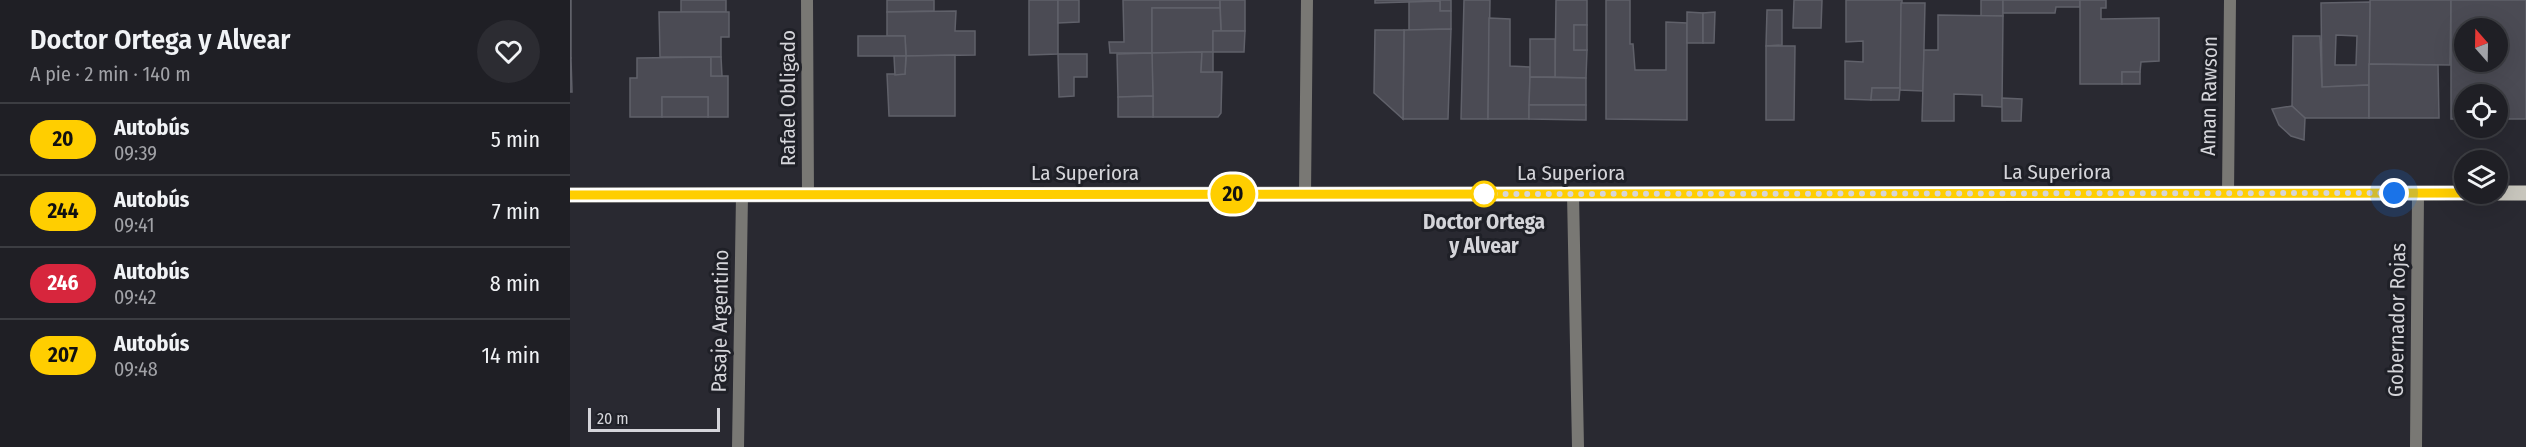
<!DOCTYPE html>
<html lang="es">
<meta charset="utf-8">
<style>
:root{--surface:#1f1f25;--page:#2c2c32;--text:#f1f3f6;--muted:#a1a2a7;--line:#3c3d42}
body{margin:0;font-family:"Fira Sans Condensed",sans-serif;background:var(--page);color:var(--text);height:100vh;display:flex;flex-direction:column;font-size:22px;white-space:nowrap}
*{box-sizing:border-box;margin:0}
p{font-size:20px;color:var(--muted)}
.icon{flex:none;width:33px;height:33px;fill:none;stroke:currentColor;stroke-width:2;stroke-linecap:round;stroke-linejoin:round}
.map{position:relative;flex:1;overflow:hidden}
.side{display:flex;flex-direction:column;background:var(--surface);width:570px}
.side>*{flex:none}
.badge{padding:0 12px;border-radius:20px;font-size:21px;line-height:39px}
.needle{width:39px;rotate:340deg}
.tools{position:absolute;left:1884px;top:18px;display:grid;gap:12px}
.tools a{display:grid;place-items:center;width:54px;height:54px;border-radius:50%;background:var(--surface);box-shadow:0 6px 24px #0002,0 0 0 2px var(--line);font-size:30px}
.scale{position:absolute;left:18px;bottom:15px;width:132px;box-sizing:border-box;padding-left:6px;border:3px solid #d5d5da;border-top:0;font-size:16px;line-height:21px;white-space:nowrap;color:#d5d5da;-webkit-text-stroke:4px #1f2027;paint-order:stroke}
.you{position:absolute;width:30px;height:30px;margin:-15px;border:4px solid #fff;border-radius:50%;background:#1a73e8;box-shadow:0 0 0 9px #1a73e833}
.map>.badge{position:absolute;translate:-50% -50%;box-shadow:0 0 0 3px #fff}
.round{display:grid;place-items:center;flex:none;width:63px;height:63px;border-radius:32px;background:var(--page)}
.head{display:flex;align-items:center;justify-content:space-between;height:102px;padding:0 30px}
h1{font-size:28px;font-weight:600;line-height:45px}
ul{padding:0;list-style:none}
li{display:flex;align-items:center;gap:18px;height:72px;padding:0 30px;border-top:2px solid var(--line)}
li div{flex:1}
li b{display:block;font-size:22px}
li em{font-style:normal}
li .badge{min-width:66px;font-weight:700;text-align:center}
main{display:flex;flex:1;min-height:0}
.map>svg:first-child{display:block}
</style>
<main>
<section class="side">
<div class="head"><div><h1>Doctor Ortega y Alvear</h1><p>A pie · 2 min · 140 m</p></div><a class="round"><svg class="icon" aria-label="heart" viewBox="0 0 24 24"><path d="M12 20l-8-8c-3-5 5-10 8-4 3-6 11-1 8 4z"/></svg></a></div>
<ul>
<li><span class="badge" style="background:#ffce00;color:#111">20</span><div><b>Autobús</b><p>09:39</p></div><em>5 min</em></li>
<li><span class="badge" style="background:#ffce00;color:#111">244</span><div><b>Autobús</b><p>09:41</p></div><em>7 min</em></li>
<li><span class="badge" style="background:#d7263d;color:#fff">246</span><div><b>Autobús</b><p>09:42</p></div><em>8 min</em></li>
<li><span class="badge" style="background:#ffce00;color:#111">207</span><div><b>Autobús</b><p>09:48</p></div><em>14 min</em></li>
</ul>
</section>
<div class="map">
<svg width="1956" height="447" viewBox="0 0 1956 447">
<rect width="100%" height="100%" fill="#292931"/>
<g fill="#4b4b54" stroke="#60616a" stroke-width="1.5" fill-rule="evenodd">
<rect x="0" y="0" width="1" height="58"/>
<rect x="111" y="0" width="45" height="12"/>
<path d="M317 0H364V11L317 12Z"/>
<path d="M459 0H488V54L459 55Z"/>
<path d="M488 0H509V22L488 23Z"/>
<path d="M553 0H650V8H582V53H540L539 42H554Z"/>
<path d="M650 0H675V31H651Z"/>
<path d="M805 0H881V11H870V1L805 3Z"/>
<path d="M894 0H920L918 119H891Z"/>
<path d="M986 0H1017V25H1004V50H1017L1016 78 985 77Z"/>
<path d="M1036 0H1060V44H1063L1065 70H1096V22L1117 23V120L1036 119Z"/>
<path d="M1224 0H1252L1251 28H1223Z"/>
<path d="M1276 0H1332L1330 88H1302L1301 100 1275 99V61L1293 62V41L1276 42Z"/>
<rect x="1411" y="0" width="22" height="16"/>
<path d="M1433 0H1510V7H1486L1485 13H1433Z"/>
<path d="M1510 0H1536V8H1531V19L1589 18V61L1571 62 1570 72H1552V84H1510Z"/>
<path d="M1800 0H1881L1880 65 1799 64Z"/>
<path d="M1881 0H1956V119H1928V94H1894V119H1881ZM1894 28H1928V62H1894Z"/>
<path d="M870 1V11H881V29L839 30V2Z"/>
<path d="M1800 2 1799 85 1752 87 1751 3ZM1766 35 1787 36 1786 65H1765Z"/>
<path d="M1331 3H1355L1353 91 1330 90Z"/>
<path d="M582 8H650L651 31H643V52L582 53Z"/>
<path d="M1197 10H1212V45L1196 46Z"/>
<path d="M386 11 385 31H405V55L336 56 335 36H317V12Z"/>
<path d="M89 12H159V37H151V57H90Z"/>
<path d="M1117 12 1133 13V43H1117Z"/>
<path d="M1145 12 1144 43H1133V13Z"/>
<path d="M1368 15 1433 16 1432 107 1412 106V95L1384 94V121H1352L1354 50H1368Z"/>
<path d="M919 18 940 19V66L960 67 959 119H918Z"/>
<rect x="1004" y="25" width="13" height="25"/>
<path d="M881 29 878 119H833L834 30Z"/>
<path d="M805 30H834L833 119 804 93Z"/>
<path d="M643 31H675L674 52H643Z"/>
<path d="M288 36H335L336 56H288Z"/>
<path d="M1723 36H1750L1752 87 1799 85V118H1735L1722 106Z"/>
<rect x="960" y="39" width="25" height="38"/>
<path d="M1196 46H1225L1224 120H1196Z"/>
<path d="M632 52 631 72H652L651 113 648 117H583L582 53Z"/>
<path d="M632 52H643V72H631Z"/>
<path d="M582 53 583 96 548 97 547 54Z"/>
<path d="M488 54H517V77H504V96L489 97Z"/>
<path d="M385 55V116H319L317 74H335L336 56Z"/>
<path d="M324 56H336L335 74 325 75Z"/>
<path d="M141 57V76H158V117H138V97H92V117H60V78H67V58Z"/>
<path d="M141 57H151L152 76H141Z"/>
<path d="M0 58H1L2 92H0Z"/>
<path d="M1799 64 1868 65 1869 118H1799Z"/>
<rect x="1552" y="72" width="18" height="12"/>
<path d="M960 77 1016 78V105H959Z"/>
<path d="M1302 88H1330L1329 100H1301Z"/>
<path d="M583 96V117H548V97Z"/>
<rect x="92" y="97" width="46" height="20"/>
<path d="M1432 98 1452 99 1451 121H1432Z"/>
<path d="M959 105H1016V120L959 119Z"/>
<path d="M1722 106 1735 118 1734 140 1721 136 1709 125 1702 109Z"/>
</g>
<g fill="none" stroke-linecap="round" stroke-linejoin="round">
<g stroke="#797874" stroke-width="12">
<path d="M237 0 238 195"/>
<path d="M1658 193 1660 0"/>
<path d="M1003 194 1008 447"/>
<path d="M168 447 172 195"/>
<path d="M1846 447 1848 193"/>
</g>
<path stroke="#797874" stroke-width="12" d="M735 194 737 0"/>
<g stroke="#c9c7be" stroke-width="15">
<path d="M1928 193H1956"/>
<path d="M0 195 1894 193"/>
</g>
</g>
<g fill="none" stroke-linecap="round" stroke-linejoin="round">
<defs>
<path id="line" d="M0 195 1894 193"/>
</defs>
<use href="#line" stroke="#fff" stroke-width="14"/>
<use href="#line" stroke="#ffce00" stroke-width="9"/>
<path stroke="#d5d5da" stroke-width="6" stroke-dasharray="0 10.8" d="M914 194 1824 193"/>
</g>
<circle fill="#fff" stroke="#ffce00" stroke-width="3" cx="914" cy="194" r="12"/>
<g text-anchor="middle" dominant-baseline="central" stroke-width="6" stroke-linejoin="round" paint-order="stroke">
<g font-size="21" fill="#d5d5da" stroke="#1f2027">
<text transform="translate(1639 96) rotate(-89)">Aman Rawson</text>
<text transform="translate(218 98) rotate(-90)">Rafael Obligado</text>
<text x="1487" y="172">La Superiora</text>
<text x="515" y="173">La Superiora</text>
<text x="1001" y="173">La Superiora</text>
<text transform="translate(1827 320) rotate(-89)">Gobernador Rojas</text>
<text transform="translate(150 321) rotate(-89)">Pasaje Argentino</text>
</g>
<g font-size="21" font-weight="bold" fill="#d5d5da" stroke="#1f2027">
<text x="914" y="222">Doctor Ortega<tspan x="914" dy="24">y Alvear</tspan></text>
</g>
</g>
</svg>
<div class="tools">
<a><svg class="needle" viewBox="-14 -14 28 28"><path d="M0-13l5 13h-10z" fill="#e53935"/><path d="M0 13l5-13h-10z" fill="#a1a2a7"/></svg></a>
<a><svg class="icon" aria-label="locate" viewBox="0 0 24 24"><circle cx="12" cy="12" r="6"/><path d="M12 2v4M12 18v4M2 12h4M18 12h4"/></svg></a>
<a><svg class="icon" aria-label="layers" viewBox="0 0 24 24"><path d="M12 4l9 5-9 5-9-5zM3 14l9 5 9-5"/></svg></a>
</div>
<div class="scale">20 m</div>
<div class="you" style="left:1824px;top:193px"></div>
<b class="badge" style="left:663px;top:194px;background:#ffce00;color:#111">20</b>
</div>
</main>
